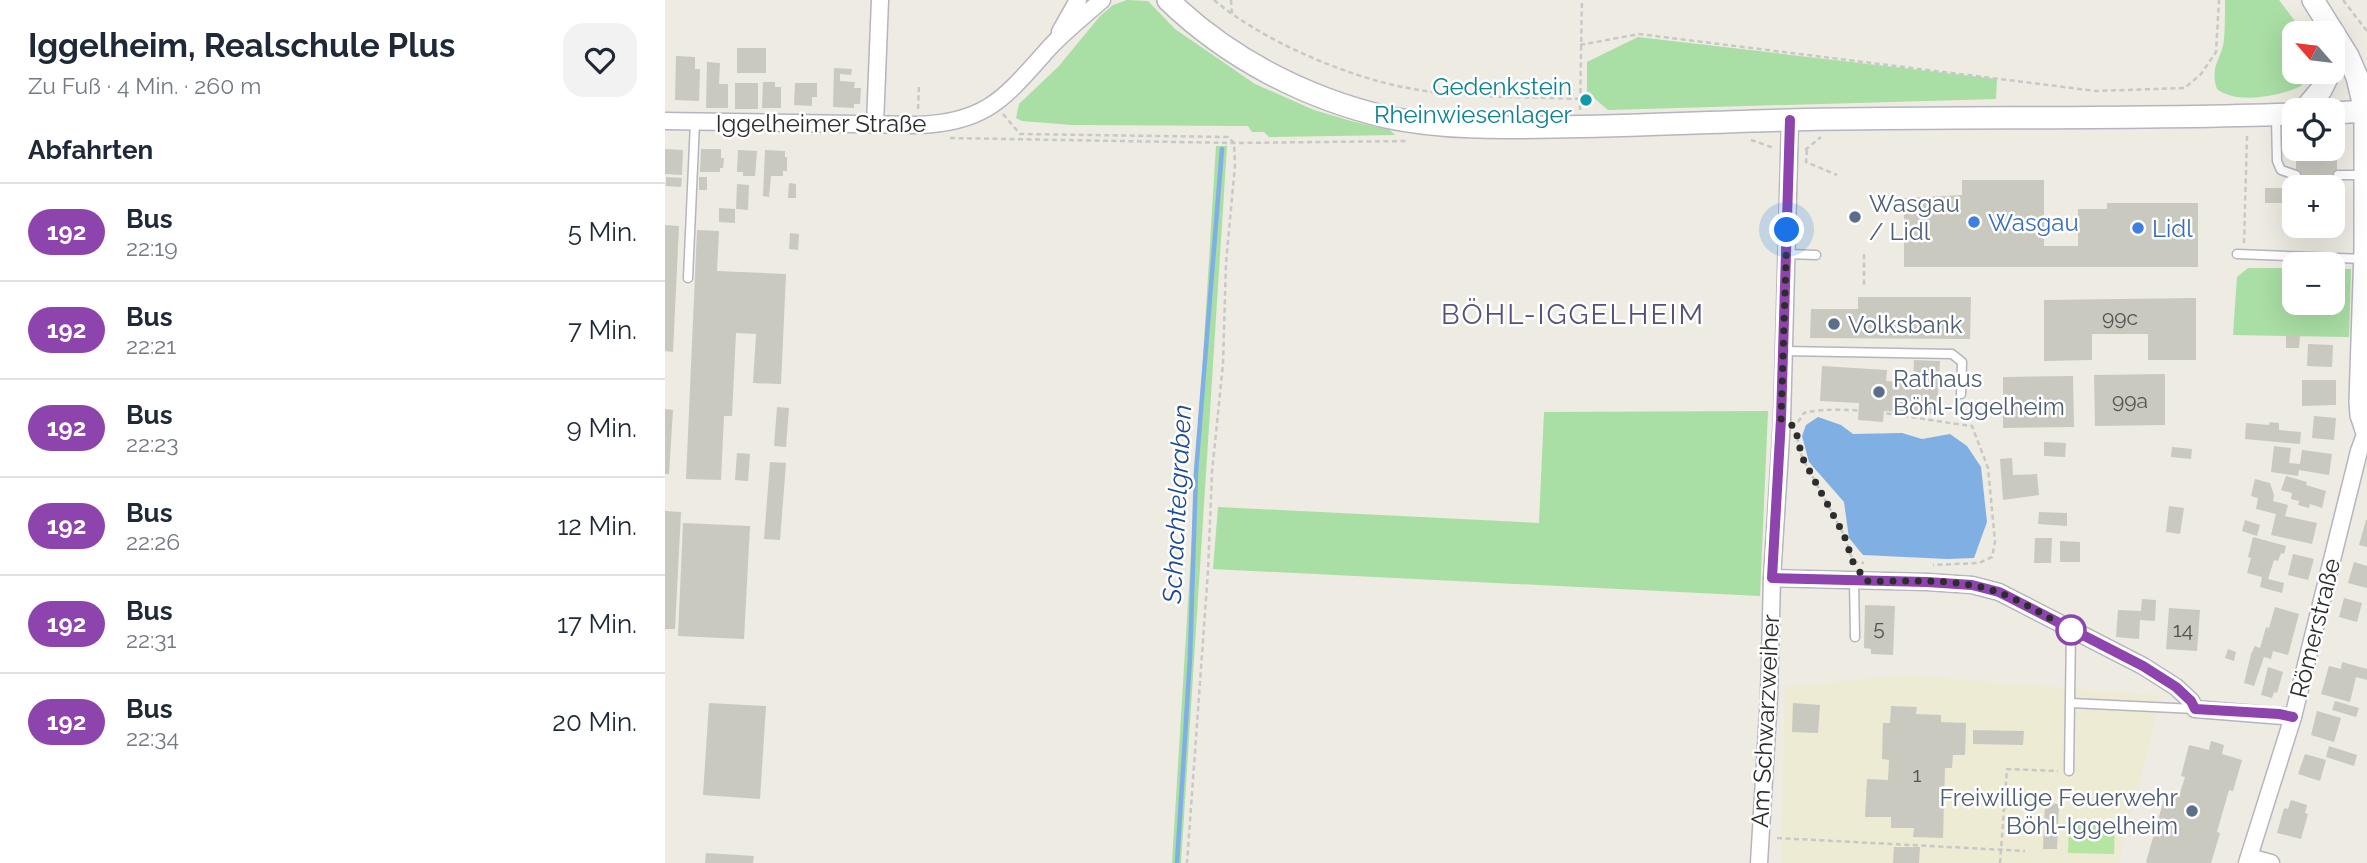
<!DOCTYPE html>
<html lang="de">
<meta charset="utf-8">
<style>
:root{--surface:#fff;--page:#f2f2f3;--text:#1f2937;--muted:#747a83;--line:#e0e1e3}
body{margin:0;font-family:Raleway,sans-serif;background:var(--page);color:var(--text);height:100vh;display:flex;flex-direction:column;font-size:26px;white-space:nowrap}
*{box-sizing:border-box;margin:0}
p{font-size:23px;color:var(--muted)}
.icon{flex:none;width:38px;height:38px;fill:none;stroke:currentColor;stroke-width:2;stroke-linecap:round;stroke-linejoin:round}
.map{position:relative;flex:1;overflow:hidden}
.drawer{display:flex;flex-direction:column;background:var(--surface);width:665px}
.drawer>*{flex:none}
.badge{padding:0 14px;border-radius:23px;font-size:24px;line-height:46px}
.needle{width:46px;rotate:298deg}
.controls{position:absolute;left:1617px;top:21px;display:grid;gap:14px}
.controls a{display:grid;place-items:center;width:63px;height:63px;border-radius:14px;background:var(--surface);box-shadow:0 7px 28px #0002;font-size:35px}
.you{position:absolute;width:35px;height:35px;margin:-18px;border:5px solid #fff;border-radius:50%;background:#1a73e8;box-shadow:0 0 0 10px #1a73e833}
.map>.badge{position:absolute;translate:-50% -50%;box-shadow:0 0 0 4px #fff}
h2{padding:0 28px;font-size:26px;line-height:63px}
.round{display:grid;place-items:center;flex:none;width:74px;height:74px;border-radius:21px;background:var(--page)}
.overview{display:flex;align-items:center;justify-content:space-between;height:119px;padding:0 28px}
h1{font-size:33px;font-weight:700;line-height:52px}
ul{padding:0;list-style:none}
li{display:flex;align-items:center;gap:21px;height:98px;padding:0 28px;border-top:2px solid var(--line)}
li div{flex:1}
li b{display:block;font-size:26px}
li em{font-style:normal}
li .badge{min-width:77px;font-weight:700;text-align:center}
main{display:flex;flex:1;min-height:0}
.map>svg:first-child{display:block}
</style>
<main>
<section class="drawer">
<div class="overview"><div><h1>Iggelheim, Realschule Plus</h1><p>Zu Fuß · 4 Min. · 260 m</p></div><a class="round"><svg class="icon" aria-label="heart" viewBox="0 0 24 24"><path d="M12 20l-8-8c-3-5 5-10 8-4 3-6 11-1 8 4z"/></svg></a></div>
<h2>Abfahrten</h2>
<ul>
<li><span class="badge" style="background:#8e44ad;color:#fff">192</span><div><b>Bus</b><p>22:19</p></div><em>5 Min.</em></li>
<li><span class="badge" style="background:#8e44ad;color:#fff">192</span><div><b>Bus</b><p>22:21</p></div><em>7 Min.</em></li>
<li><span class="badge" style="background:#8e44ad;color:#fff">192</span><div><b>Bus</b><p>22:23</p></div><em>9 Min.</em></li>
<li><span class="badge" style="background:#8e44ad;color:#fff">192</span><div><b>Bus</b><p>22:26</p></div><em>12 Min.</em></li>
<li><span class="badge" style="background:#8e44ad;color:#fff">192</span><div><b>Bus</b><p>22:31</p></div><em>17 Min.</em></li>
<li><span class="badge" style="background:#8e44ad;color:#fff">192</span><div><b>Bus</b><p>22:34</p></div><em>20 Min.</em></li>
</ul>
</section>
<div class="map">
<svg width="1702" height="863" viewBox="0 0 1702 863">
<rect width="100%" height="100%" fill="#edebe2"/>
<path fill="#edebd3" d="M1238 675 1497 696 1453 863H1116L1120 687Z"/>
<g fill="#a9dea4">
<path d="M462 0 483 1 510 29 590 84 649 110 686 121 725 130 730 135 604 137 599 132H587L583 126 407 125 357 121 351 118 354 104 394 66 435 16 448 5Z"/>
<path d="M1560 0H1614L1639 33H1629V72H1643L1636 86C1615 96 1572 105 1552 89 1544 66 1557 59 1559 40 1560 27 1560 13 1560 0Z"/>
<path d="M973 37 1332 79 1331 99 943 110 922 92V62Z"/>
<path d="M551 146H562L516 863H507Z"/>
<path d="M1583 268H1629V303H1668V269H1686L1684 337 1568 335 1572 277Z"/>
<path d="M1103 411 1095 596 548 569 553 507 874 523 879 412Z"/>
</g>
<path fill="#b6e4a1" d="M1404 823 1450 824 1449 854 1403 853Z"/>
<path fill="#80afe4" d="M1153 417 1176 425 1188 434 1237 433 1257 439 1285 434 1302 446 1316 467 1322 522 1309 558 1282 559 1198 555 1184 538 1179 502 1144 462 1137 436 1141 425Z"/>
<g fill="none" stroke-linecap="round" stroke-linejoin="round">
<path stroke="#80afe4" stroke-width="4.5" d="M512 863 525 658 531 472 557 149"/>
</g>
<g fill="#c9c9c0">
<rect x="72" y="48" width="29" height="25"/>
<path d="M11 56 30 57V69H35L34 101 10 100Z"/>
<path d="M42 62 55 63 54 84H63V108H41Z"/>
<path d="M169 68 187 69 186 75 175 74V81L190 82 189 88H196L195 104H189V108L168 107Z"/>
<path d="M98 82H110V87H116V108H97Z"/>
<rect x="70" y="83" width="23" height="26"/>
<path d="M130 83H152V97H147V106L129 105Z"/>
<path d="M1668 141H1672V211H1668V187H1631V149H1668Z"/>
<path d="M0 149 18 150 17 175 0 174Z"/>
<path d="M36 149H56V158H59L58 168H55V172H35Z"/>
<path d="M73 150 92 151 90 176H78V172H72Z"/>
<path d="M100 150 120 151V157H122V171H118V176H106L104 197 98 196Z"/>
<path d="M1 177 17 178 16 187 1 186Z"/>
<rect x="34" y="177" width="8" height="13"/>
<path d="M1297 180H1379V246H1413V209H1442V203H1533V267H1239V198L1297 195Z"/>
<path d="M124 183 131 184V198H123Z"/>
<path d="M72 184 84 185 83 210 71 209Z"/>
<path d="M1600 188H1629V211H1621V203H1600Z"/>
<path d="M54 208 70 209V223L54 222Z"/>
<path d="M0 225 14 226 8 352 0 351Z"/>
<path d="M32 230 54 231 52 271 121 274 116 384 88 383 91 334 71 333 67 416H59L56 480 21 479Z"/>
<path d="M125 233 134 234 133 250 124 249Z"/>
<path d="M1193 297H1306L1305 339 1145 338 1146 309H1193Z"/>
<path d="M1531 298V360H1483V334H1427V360L1379 361V300Z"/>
<path d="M1621 336H1635L1634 348H1621Z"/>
<path d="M1643 344 1668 345 1667 367 1642 366Z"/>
<path d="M1249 360 1275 361 1272 414 1219 411 1218 422 1193 420 1194 403 1155 401 1157 366 1222 370 1221 381 1248 383Z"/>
<path d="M1500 374V425L1430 426 1429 375Z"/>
<path d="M1408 376 1409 427 1338 428V377Z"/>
<path d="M1637 380H1671V405L1637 406Z"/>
<path d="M112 407 124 408 121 447 109 446Z"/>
<path d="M0 409 8 410 4 474H0Z"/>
<path d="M1649 416 1671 418 1669 440 1647 438Z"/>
<path d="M1605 422 1614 423V430L1636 432 1635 444 1580 439 1581 423 1604 425Z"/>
<path d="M1379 442 1401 443 1400 457 1379 456Z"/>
<path d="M1609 446 1626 448 1624 463 1635 464 1637 450 1667 454 1664 475 1634 470 1633 476 1606 472Z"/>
<path d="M1507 447 1527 449 1526 459 1506 457Z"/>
<path d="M72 453 85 454 83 481 70 480Z"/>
<path d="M1347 458 1348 475 1372 474 1374 495 1338 500 1335 459Z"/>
<path d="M105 462 121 463 115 540 99 539Z"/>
<path d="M1621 476 1642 482 1641 485 1661 491 1657 508 1645 504 1644 508 1633 505 1634 501 1626 499 1627 493 1616 490Z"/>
<path d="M1590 479 1605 483 1609 495 1608 501 1623 505 1620 516 1652 523 1647 544 1606 535 1611 514 1591 509 1593 498 1586 496Z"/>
<path d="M1504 506 1519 508 1515 534 1501 532Z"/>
<path d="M0 511 16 512 10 629H0Z"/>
<path d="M1374 512 1402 513V526L1373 524Z"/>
<path d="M1580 520 1595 525 1592 536 1577 531Z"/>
<path d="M1701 520H1702V547L1694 545Z"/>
<path d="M18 523 85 526 79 639 13 636Z"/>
<path d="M1588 537 1621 546 1619 554 1616 553 1613 561 1609 560 1603 579 1619 583 1617 593 1595 587 1597 577 1582 573 1586 558 1583 557Z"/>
<path d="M1370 538H1387L1386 563H1369Z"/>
<path d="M1395 541 1415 542V562H1395Z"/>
<path d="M1628 554 1649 559 1643 580 1623 575Z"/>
<path d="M1689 562 1702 566V588L1683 583Z"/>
<path d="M1679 598 1697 603 1692 622 1674 617Z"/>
<path d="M1477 599 1491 600 1490 621 1475 620 1474 639 1451 637 1453 610 1476 611Z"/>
<path d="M1200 605 1230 606 1228 655 1206 654V649L1199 648Z"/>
<path d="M1610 607 1634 614 1623 655 1608 651 1606 659 1599 657 1589 686 1579 683 1586 654 1590 646 1595 648 1601 627 1604 628Z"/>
<path d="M1504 608 1535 610 1532 651 1501 649Z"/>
<path d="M1563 649 1571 652 1569 661 1560 658Z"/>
<path d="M1677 662 1702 669V680L1691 677 1685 702 1656 694 1664 666 1676 669Z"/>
<path d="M1603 667 1618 672 1612 693 1609 692 1607 698 1596 695Z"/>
<path d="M1670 701 1694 708 1691 717 1667 710Z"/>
<path d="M44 703 101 706 95 799 38 795Z"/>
<path d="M1128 703 1155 705 1153 733 1127 732Z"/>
<path d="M1226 706 1252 707 1251 714 1276 715V722L1301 723 1300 755H1288L1287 768H1280L1278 838 1248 837 1249 828H1226V817H1200L1202 779 1223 780 1224 760 1217 759 1218 723H1225Z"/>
<path d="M1652 711 1676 718 1669 742 1646 735Z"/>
<path d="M1308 730 1359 731 1358 745 1308 744Z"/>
<path d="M1546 741 1559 745 1557 754 1577 760 1568 791 1564 790 1552 832 1555 833 1546 863H1483L1481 862 1501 792 1514 796 1520 777 1516 776 1524 745 1544 750Z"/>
<path d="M1664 746 1692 755 1689 766 1661 757Z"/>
<path d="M1640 754 1661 760 1655 781 1633 774Z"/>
<path d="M1626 800 1642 805 1640 813 1643 814 1636 839 1612 833 1619 808 1623 809Z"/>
<path d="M1380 803 1394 804 1392 849H1378Z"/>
<path d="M1229 847H1255L1254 863H1228Z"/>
<path d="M41 853 89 856 88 863H40Z"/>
</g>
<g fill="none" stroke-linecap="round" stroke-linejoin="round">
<defs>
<g id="service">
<path d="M1611 117 1612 161 1616 170 1631 175"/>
<path d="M1673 175H1698"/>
<path d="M1122 254 1151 255"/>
<path d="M1572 254 1699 259"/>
<path d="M23 278 30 122"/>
<path d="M1119 351 1287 354 1297 362 1296 394"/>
<path d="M1189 580 1190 637"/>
<path d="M1406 703 1530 709"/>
<path d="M1404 771 1406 630"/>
</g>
<g id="minor">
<path d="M395 32 413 0"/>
<path d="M0 121 252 125C323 123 341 96 385 47 401 30 420 15 437 0"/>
<path d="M210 124 215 0"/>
<path d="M1107 578 1262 582 1307 585 1334 592 1478 666 1511 687 1526 701 1530 709 1628 717"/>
<path d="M1584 857 1606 863"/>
<path d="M1094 863 1104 696 1107 578 1117 420 1125 120"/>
<path d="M1582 863 1628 717 1694 451 1701 432"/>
</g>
<g id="secondary">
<path d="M503 0C563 58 640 98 721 117 777 129 833 128 889 127 967 126 1045 122 1122 120 1291 116 1460 120 1629 114"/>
<path d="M1648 0 1683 56 1692 77 1700 111V250L1695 402 1696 415 1702 433"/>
<path d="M1639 110 1656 90 1665 72"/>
<path d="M1668 113 1702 111"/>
</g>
</defs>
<use href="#service" stroke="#b6b5bf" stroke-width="11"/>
<use href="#minor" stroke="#b6b5bf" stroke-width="19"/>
<use href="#secondary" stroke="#b6b5bf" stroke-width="24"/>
<g stroke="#c8c8c8" stroke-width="2.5" stroke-dasharray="5 3.5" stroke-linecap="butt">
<path d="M549 0C596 40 682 77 743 88 799 99 857 96 914 99"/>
<path d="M566 0 567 14"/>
<path d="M1678 0 1702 31"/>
<path d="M915 45 974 34 1431 91 1520 88 1536 74 1551 52 1554 0"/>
<path d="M253 109 254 86"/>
<path d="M915 110 917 0"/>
<path d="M338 114 355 134 563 137 569 143 570 165 561 263 558 364 547 472 543 571 522 863"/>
<path d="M285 138 569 143 744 141"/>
<path d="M1086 140 1109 148"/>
<path d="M1140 150 1156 137"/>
<path d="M1142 150 1141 162 1172 175"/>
<path d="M1579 243 1582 135"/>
<path d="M1199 254V286"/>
<path d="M1133 422 1139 413C1183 402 1260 421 1307 426L1323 468 1330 542 1327 557 1314 563 1268 565"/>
<path d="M1132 437 1137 457 1179 535 1188 561"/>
<path d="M1188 562 1199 563"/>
<path d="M1112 838 1360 851"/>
<path d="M1335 863 1342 769 1393 771"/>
</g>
<use href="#service" stroke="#fff" stroke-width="8"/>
<use href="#minor" stroke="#fff" stroke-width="16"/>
<use href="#secondary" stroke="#fff" stroke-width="21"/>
</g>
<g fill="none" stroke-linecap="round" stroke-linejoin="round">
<defs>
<path id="line" d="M1125 120 1116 419 1107 578 1262 582 1307 585 1334 592 1478 666 1511 687 1526 701 1530 709 1614 714 1628 717"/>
</defs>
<use href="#line" stroke="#fff" stroke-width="16"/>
<use href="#line" stroke="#8e44ad" stroke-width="10"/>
<path stroke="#2d2d2d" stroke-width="7" stroke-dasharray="0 12.6" d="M1122 230 1116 419 1130 427 1137 457 1179 535 1188 562 1201 581C1244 582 1294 577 1335 593 1359 602 1384 618 1406 630"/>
</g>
<circle fill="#0f9aa8" stroke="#fff" stroke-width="2.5" cx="921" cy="100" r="7"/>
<g fill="#5c6f8a" stroke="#fff" stroke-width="2.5">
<circle cx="1190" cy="217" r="7"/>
<circle cx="1169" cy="324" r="7"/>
<circle cx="1214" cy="392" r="7"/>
<circle cx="1527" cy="811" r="7"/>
</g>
<g fill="#3f7fe0" stroke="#fff" stroke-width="2.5">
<circle cx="1309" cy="222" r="7"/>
<circle cx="1473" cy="228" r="7"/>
</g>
<circle fill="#fff" stroke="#8e44ad" stroke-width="3.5" cx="1406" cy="630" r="14"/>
<g text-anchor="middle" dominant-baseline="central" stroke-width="5" stroke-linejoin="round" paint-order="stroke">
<g font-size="21" fill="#545452">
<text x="1455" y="317">99c</text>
<text x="1465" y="400">99a</text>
<text x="1214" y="627">5</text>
<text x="1518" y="629">14</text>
<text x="1252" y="774">1</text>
</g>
<g font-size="24" fill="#0d838f" stroke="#fff" text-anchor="end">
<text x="907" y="86">Gedenkstein<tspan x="907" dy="28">Rheinwiesenlager</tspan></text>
</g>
<g font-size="24" fill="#2d2d2d" stroke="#fff">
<text x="156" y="123">Iggelheimer Straße</text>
<text transform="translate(1650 628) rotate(-76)">Römerstraße</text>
<text transform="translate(1100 721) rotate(-87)">Am Schwarzweiher</text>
</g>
<g font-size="24" fill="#4e5e75" stroke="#fff" text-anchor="start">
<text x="1204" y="203">Wasgau<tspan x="1204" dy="28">/ Lidl</tspan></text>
<text x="1183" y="324">Volksbank</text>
<text x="1228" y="378">Rathaus<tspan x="1228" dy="28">Böhl-Iggelheim</tspan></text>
<text x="1513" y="797" text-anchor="end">Freiwillige Feuerwehr<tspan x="1513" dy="28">Böhl-Iggelheim</tspan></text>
</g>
<g font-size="24" fill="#366cbe" stroke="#fff" text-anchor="start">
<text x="1323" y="222">Wasgau</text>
<text x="1487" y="228">Lidl</text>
</g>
<g font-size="26" font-style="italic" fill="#1b4b94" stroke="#fff">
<text transform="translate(512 504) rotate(-87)">Schachtelgraben</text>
</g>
<g font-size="28" letter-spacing="2" fill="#55517b" stroke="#fff">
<text x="908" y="314">BÖHL-IGGELHEIM</text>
</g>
</g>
</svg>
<div class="controls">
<a><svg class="needle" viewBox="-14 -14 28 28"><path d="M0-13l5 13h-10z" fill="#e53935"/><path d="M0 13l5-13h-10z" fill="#747a83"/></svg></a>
<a><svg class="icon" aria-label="locate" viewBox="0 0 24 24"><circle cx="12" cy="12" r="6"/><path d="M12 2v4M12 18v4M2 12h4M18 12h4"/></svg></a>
<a>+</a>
<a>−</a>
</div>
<div class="you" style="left:1122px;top:230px"></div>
</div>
</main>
